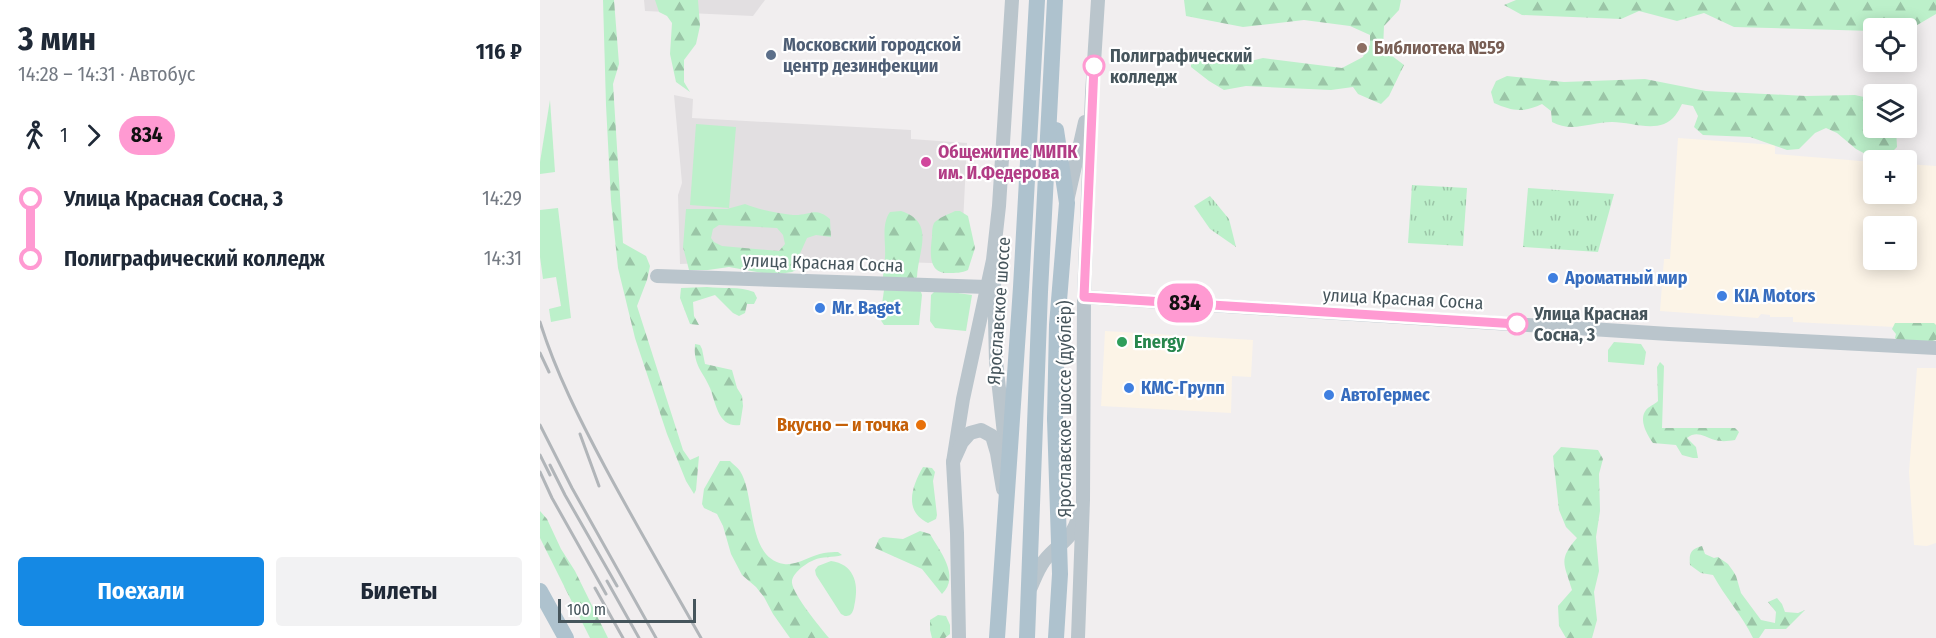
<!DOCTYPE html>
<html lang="ru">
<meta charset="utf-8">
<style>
:root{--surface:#fff;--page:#f2f2f3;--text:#1f2937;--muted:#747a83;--accent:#1589e4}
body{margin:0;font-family:"Fira Sans Condensed",sans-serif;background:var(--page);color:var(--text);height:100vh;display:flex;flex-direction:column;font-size:22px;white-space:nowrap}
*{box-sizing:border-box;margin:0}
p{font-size:20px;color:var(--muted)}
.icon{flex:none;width:33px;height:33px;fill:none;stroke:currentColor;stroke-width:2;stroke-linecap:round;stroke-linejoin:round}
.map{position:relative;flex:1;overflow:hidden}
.sheet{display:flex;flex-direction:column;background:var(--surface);width:540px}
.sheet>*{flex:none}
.badge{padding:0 12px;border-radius:20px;font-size:21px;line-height:39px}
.buttons{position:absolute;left:1323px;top:18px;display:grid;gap:12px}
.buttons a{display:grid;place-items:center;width:54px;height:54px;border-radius:6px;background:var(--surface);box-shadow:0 3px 15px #0003;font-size:30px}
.scale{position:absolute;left:18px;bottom:15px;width:138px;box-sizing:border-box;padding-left:6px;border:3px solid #46555c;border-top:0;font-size:16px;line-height:21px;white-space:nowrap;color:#46555c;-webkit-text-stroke:4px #fff;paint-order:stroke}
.map>.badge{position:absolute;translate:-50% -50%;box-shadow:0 0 0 3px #fff}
.legs{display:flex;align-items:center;gap:9px;height:66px;padding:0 18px;font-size:20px}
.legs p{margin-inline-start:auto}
.summary{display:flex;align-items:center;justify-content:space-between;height:102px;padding:0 18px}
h1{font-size:33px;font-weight:700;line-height:45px}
.cta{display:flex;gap:12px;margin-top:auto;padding:12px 18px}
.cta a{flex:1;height:69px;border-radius:6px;background:var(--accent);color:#fff;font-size:24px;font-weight:700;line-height:69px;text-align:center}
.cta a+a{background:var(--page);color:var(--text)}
ul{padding:0 18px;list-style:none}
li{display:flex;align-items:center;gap:21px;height:60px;font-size:22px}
li i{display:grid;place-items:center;width:9px;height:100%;margin:0 8px;background:currentColor}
li i::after{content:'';width:15px;height:15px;margin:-8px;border:4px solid;border-radius:50%;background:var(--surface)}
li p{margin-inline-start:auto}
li:first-child i{background:linear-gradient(#0000 50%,currentColor 0)}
li:last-child i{background:linear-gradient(currentColor 50%,#0000 0)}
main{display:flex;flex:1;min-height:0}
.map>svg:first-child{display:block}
</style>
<main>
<section class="sheet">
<div class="summary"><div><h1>3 мин</h1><p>14:28 – 14:31 · Автобус</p></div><b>116 ₽</b></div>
<div class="legs"><svg class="icon" aria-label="walk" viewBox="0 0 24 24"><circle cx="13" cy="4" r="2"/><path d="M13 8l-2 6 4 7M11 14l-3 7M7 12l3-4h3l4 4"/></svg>1<svg class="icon" aria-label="forward" viewBox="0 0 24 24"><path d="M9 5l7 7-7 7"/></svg><b class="badge" style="background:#ff9ad2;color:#111">834</b></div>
<ul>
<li><i style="color:#ff9ad2"></i><b>Улица Красная Сосна, 3</b><p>14:29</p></li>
<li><i style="color:#ff9ad2"></i><b>Полиграфический колледж</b><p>14:31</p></li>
</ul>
<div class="cta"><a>Поехали</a><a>Билеты</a></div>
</section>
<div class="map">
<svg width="1396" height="638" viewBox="0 0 1396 638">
<defs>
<pattern id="forest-firs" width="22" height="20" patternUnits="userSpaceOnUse" patternTransform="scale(1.5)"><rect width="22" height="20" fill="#bcf0ca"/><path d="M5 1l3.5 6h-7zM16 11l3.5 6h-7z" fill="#9bc5a7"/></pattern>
<pattern id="park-tufts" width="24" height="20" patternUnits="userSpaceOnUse" patternTransform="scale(1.5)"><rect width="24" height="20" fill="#bcf0ca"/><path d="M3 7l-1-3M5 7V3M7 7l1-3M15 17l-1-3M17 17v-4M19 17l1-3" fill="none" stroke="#9bc5a7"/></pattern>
</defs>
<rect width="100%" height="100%" fill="#f1eeef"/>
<g fill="#fcf4e7" fill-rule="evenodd">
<path d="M1138 138 1235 145V154L1333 162 1334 194H1366L1367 164 1396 166V329L1253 322V317H1230V315L1221 314 1218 318 1120 311 1124 259H1130ZM1334 226H1366V260H1334Z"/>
<path d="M565 331 713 340 711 377 692 376 691 413 561 406Z"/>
<path d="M1377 368H1396V543L1387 546 1374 545 1369 472Z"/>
</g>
<g fill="#e2dfe1">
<path d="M104 0H225L213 16 105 11Z"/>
<path d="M134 95 153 99 152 118 371 130V139L427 143 421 264 271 259 140 264 138 195 142 183Z"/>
</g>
<g fill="#bcf0ca">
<path d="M10 100 15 172 0 174V162Z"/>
<path d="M156 124 196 127 189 208 150 205Z"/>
<path d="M18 208 31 318 11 322 9 309 21 306 16 277 3 279 0 257V210Z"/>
<path d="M376 289 381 292 382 295 379 325H344L340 319 344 290Z"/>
<path d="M396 290 432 295 426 331 395 328 390 321 391 295Z"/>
<path d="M1074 342 1101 344 1106 352 1104 365 1068 362V350Z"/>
<path d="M291 561C313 564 319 582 315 602 314 606 314 612 310 615 305 617 305 616 301 614L276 575 275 570 278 566Z"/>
</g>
<g fill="url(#forest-firs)" fill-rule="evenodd">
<path d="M63 0H74L79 64 73 84 83 243 106 256 110 266 107 280 97 306 143 450 150 460 159 456 156 490 154 494 146 481 127 434 95 338 78 268 71 201 66 105Z"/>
<path d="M115 0H158L160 26 156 44 144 60V82L150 92 136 82 130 54 132 23 127 16 119 12Z"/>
<path d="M644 0H861L859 10 844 26 843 49 864 65 849 96 841 104 818 94 813 87 791 90 706 86 684 90 669 81 651 67V51H662L698 64 723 58 802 68 823 57 826 49 830 45V35L810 26 764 20 703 27 646 16Z"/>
<path d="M976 0H1396V14L1367 31 1366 28H1334L1333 31 1194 27 1164 13 1137 21 1099 11 1081 19 982 15 964 5Z"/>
<path d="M967 76 1024 82 1105 79 1166 91 1266 96 1315 95 1333 99 1334 128H1356L1357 147 1348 156 1337 160 1316 149 1297 133 1286 128 1275 133 1259 149 1247 150 1210 137 1163 135 1154 127 1158 116 1153 106 1142 104C1138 112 1134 120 1124 124 1108 130 1089 122 1072 122 1051 122 1032 133 1012 122L1011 111 1002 104C983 113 972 111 954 103L951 92 956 81Z"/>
<path d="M205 204C220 210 237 213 253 215 269 216 275 206 290 219L291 237 276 235 267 238 259 256 256 270 252 272 233 275 189 267 168 270H149L143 247 146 209H187ZM179 225 237 228 243 235 245 244 239 251 182 246 174 242 171 238 173 229Z"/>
<path d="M361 211C396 222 378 251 377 277L374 281 343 277C343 270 345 264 345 257 346 243 341 224 350 212Z"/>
<path d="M415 211H420L428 216 435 248 428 270C422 273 415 273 409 273 388 274 390 253 392 237 392 233 392 227 394 223 398 218 409 214 415 211Z"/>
<path d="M167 287C182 289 200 286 214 292L217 298 214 304H207L205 313 199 316 193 313 175 295 153 302 154 316 159 325 150 324 140 298 141 288Z"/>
<path d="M1355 323H1394L1396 325V340L1385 343H1360L1355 338 1356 334 1352 329Z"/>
<path d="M155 344 160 345 162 349 165 364 192 370 197 388 202 396 203 406 200 425C178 428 176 403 170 388 163 371 153 366 155 344Z"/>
<path d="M1120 362 1124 366 1122 428H1195L1199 432 1195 440C1188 441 1182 442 1175 440 1164 437 1157 430 1147 438L1156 447 1158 458H1153L1142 455 1136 445 1113 443C1108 436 1098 420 1106 410 1108 407 1115 404 1118 401L1117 367Z"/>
<path d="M1021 447 1058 450 1063 459 1059 474 1060 511 1056 537 1059 571 1054 592 1057 620 1052 638H1026L1019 626 1018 606 1032 590C1024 563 1018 560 1037 538L1026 527 1019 510 1013 456Z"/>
<path d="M180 461H190C193 464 198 468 200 471 216 496 206 558 244 564 256 566 272 555 284 553 289 552 294 552 298 552L302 555C293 558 282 556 274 560 266 563 251 574 252 583 254 596 280 627 289 638H250L233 614 224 597 216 587 202 575 191 554 183 526 177 514 164 508 162 504 164 489Z"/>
<path d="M383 467 392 468 395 472 393 481 397 515 396 519 388 523C363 511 372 486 383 467Z"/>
<path d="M0 511 7 519 21 549 35 571 68 638H50L0 538Z"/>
<path d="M380 531 390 534C399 550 421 576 402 594L382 569 335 548 339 539 343 537 363 539Z"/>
<path d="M1162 546 1165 554 1174 558 1178 557 1188 564 1193 571 1196 576 1201 593 1221 620 1235 623 1236 612 1228 602 1237 598 1242 604 1245 612 1258 613 1265 610 1246 629H1225L1219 638H1213C1202 615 1185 597 1173 575L1161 573 1150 565C1149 554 1150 549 1162 546Z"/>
<path d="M398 615 406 616 410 625V634L405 638H392L390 630V620Z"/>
</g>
<g fill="url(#park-tufts)">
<path d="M872 185 927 188 923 246 868 243Z"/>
<path d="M988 188 1074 194 1058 252 983 247Z"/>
<path d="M670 196 689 219 696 247 670 229 654 206Z"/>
</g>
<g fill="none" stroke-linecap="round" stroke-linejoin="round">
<g stroke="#bac5cc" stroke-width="14">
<path d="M528 197 545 122"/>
<path d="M117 276 447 287"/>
<path d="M454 280 456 361 465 443"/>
<path d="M544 297 1129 334 1396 348"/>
<path d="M413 462 423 399 453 260 459 206 472 0"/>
<path d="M491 587C495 578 498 569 504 561 520 541 531 543 539 515"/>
<path d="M419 638 417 533 413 462 422 442 430 433 441 430 452 436 457 453 463 489"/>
<path d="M538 638 543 500 544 297 552 94 558 0"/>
</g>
<g stroke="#aec2ce" stroke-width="16">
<path d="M515 419 517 325 527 203 516 130"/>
<path d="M0 591 26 638"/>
<path d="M457 638 481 287 497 0"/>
<path d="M487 638 500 292 515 0"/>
</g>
<g stroke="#b1b5b9" stroke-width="3">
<path d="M0 322C16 373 40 420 65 467 96 525 129 581 161 638"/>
<path d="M0 353 9 372"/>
<path d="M0 425 32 488 116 638"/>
<path d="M40 434 59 486"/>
<path d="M0 455 10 475"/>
<path d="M10 465 25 495 77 586"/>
<path d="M0 472 12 498 66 594"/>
<path d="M67 581 99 638"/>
<path d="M55 588 83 638"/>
</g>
<path stroke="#aec2ce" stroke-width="16" d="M515 419 520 574 516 638"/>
</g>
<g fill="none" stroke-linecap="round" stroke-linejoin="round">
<defs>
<path id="line-1" d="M554 66 544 297 977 324"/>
</defs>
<use href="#line-1" stroke="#fff" stroke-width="14"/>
<use href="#line-1" stroke="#ff9ad2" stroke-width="9"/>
</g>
<circle fill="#8d6e63" stroke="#fff" stroke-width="2" cx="822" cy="48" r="6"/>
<circle fill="#5c6f8a" stroke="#fff" stroke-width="2" cx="231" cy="55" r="6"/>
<g fill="#fff" stroke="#ff9ad2" stroke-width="3">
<circle cx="554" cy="66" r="10"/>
<circle cx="977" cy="324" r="10"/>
</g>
<circle fill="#d1479c" stroke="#fff" stroke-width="2" cx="386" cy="162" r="6"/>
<g fill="#3f7fe0" stroke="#fff" stroke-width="2">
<circle cx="1013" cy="278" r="6"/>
<circle cx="1182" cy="296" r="6"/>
<circle cx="280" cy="308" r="6"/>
<circle cx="589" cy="388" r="6"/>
<circle cx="789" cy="395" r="6"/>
</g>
<circle fill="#2e9e5b" stroke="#fff" stroke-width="2" cx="582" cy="342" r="6"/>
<circle fill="#e8710a" stroke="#fff" stroke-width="2" cx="381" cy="425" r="6"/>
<g text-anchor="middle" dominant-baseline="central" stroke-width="4.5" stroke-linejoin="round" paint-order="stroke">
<g font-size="18" font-weight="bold" fill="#4e5e75" stroke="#fff" text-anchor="start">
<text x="243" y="45">Московский городской<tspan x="243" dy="21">центр дезинфекции</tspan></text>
</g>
<g font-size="18" font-weight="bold" fill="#785e54" stroke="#fff" text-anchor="start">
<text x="834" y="48">Библиотека №59</text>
</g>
<g font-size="18" font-weight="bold" fill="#46555c" stroke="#fff" text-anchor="start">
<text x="570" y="56">Полиграфический<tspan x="570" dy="21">колледж</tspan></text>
<text x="994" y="314">Улица Красная<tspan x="994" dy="21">Сосна, 3</tspan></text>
</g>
<g font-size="18" font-weight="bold" fill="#b23c85" stroke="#fff" text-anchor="start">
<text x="398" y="152">Общежитие МИПК<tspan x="398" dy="21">им. И.Федерова</tspan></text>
</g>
<g font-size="18" fill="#46555c" stroke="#fff">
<text transform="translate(283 263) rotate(2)">улица Красная Сосна</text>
<text transform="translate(863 299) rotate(3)">улица Красная Сосна</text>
<text transform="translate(459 311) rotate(-86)">Ярославское шоссе</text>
<text transform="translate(525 409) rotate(-90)">Ярославское шоссе (дублёр)</text>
</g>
<g font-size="18" font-weight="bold" fill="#366cbe" stroke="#fff" text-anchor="start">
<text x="1025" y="278">Ароматный мир</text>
<text x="1194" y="296">KIA Motors</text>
<text x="292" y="308">Mr. Baget</text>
<text x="601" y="388">КМС-Групп</text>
<text x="801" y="395">АвтоГермес</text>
</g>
<g font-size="18" font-weight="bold" fill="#27864d" stroke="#fff" text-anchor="start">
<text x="594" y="342">Energy</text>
</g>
<g font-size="18" font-weight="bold" fill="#c56008" stroke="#fff" text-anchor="end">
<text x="369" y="425">Вкусно — и точка</text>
</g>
</g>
</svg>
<div class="buttons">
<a><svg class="icon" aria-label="locate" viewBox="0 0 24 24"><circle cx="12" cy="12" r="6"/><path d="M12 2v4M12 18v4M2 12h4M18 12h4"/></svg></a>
<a><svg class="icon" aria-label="layers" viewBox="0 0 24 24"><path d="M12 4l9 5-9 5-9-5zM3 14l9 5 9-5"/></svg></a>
<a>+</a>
<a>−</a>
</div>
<div class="scale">100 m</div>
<b class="badge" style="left:645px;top:303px;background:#ff9ad2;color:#111">834</b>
</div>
</main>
